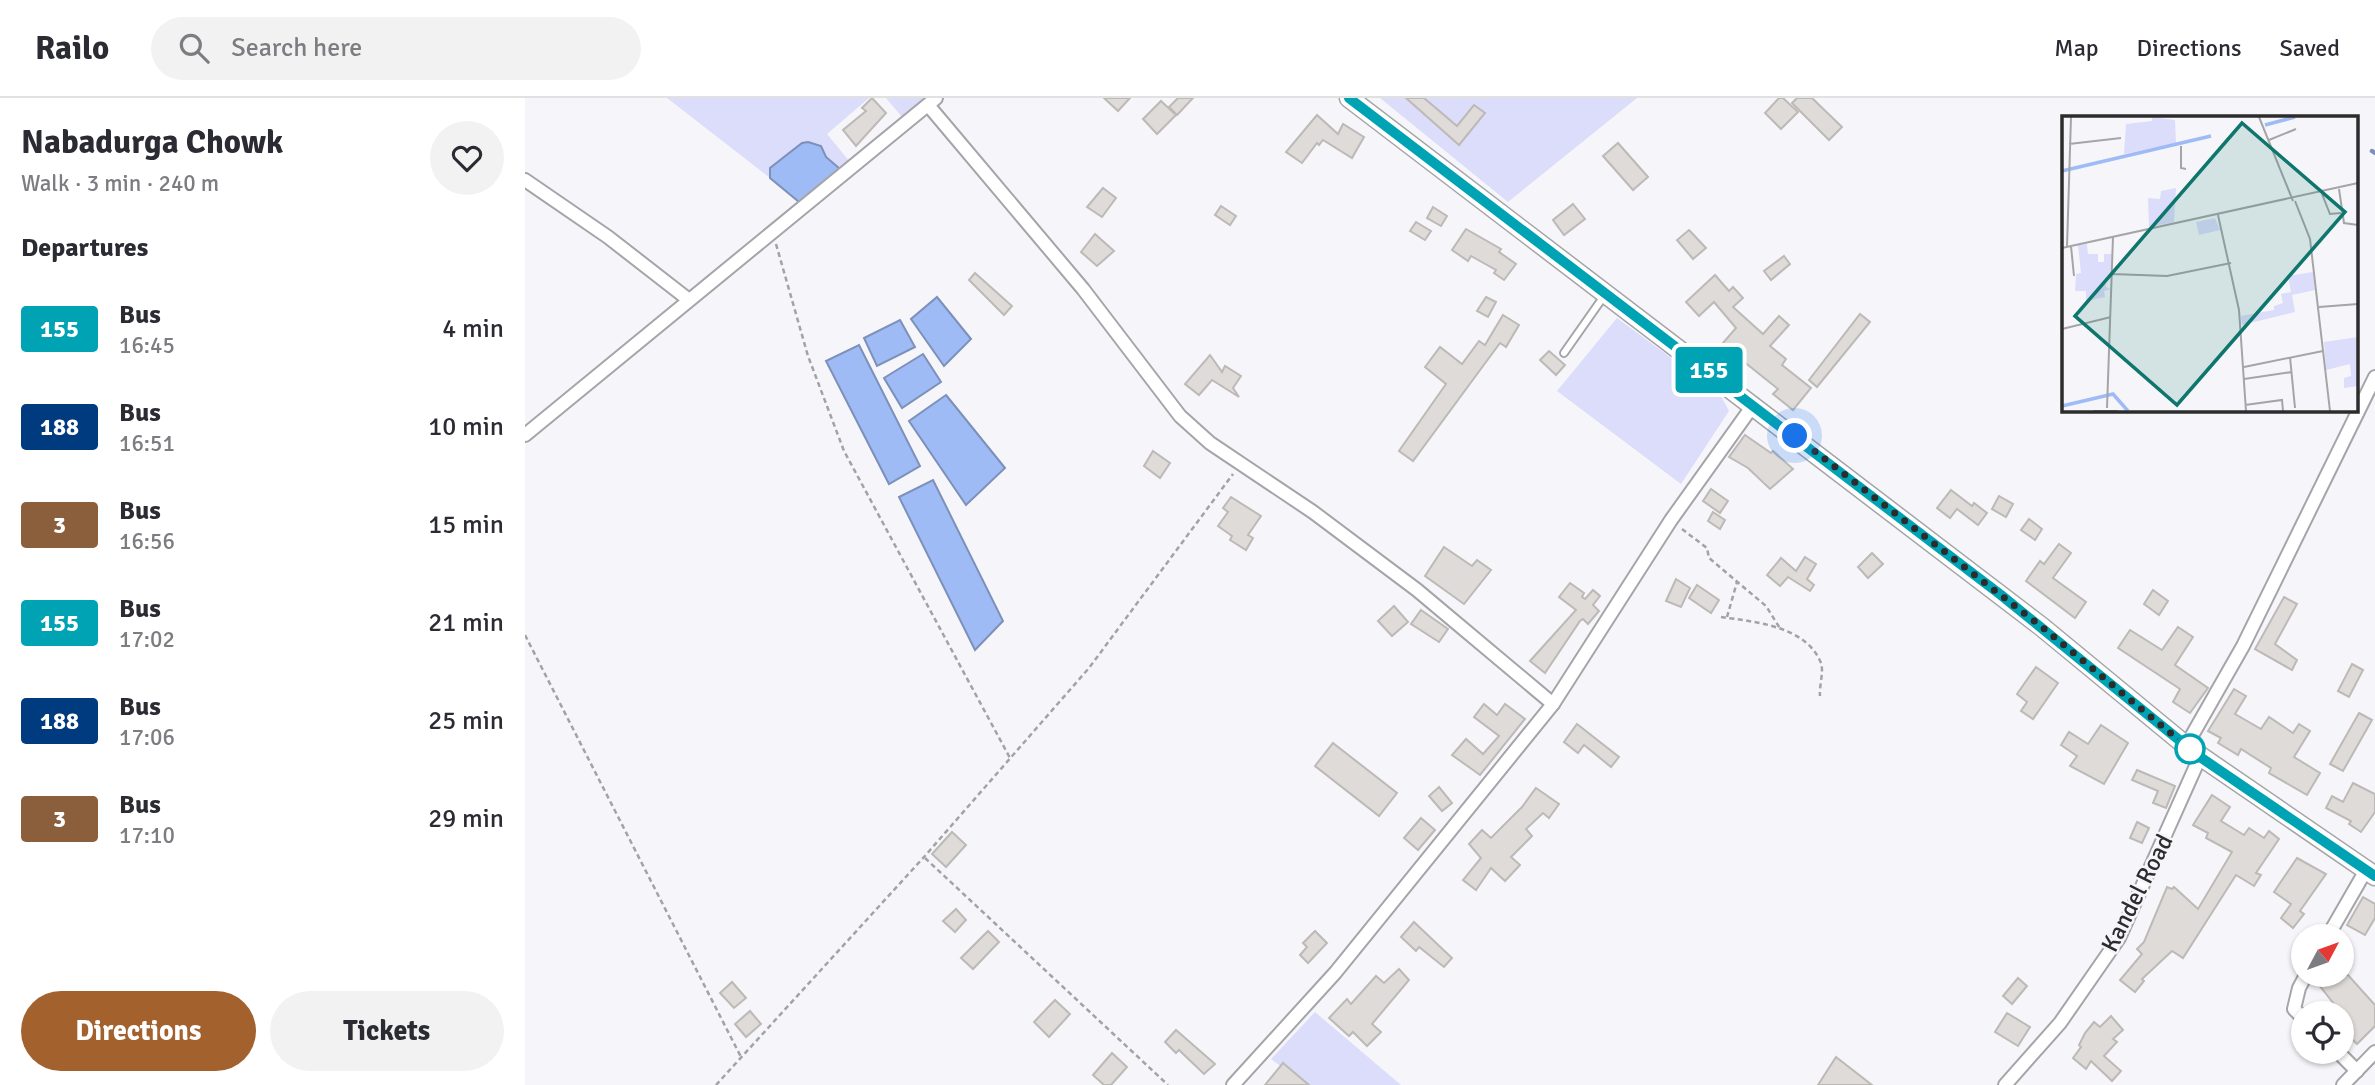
<!DOCTYPE html>
<meta charset="utf-8">
<style>
:root{--surface:#fff;--page:#f2f2f3;--text:#2b2b33;--muted:#7c7c81;--line:#e1e1e2;--accent:#a3612d}
body{margin:0;font-family:Signika,sans-serif;background:var(--page);color:var(--text);height:100vh;display:flex;flex-direction:column;font-size:26px;white-space:nowrap}
*{box-sizing:border-box;margin:0}
p{font-size:23px;color:var(--muted)}
.icon{flex:none;width:38px;height:38px;fill:none;stroke:currentColor;stroke-width:2;stroke-linecap:round;stroke-linejoin:round}
.map{position:relative;flex:1;overflow:hidden}
.sheet{display:flex;flex-direction:column;background:var(--surface);width:525px}
.sheet>*{flex:none}
.badge{padding:0 14px;border-radius:5px;font-size:24px;line-height:46px}
.needle{width:46px;rotate:49deg}
.fabs{position:absolute;left:1766px;top:826px;display:grid;gap:14px}
.fabs a{display:grid;place-items:center;width:63px;height:63px;border-radius:50%;background:var(--surface);box-shadow:0 2px 5px #0004;font-size:35px}
.you{position:absolute;width:35px;height:35px;margin:-18px;border:5px solid #fff;border-radius:50%;background:#1a73e8;box-shadow:0 0 0 10px #1a73e833}
.map>.badge{position:absolute;translate:-50% -50%;box-shadow:0 0 0 4px #fff}
h2{padding:0 21px;font-size:26px;line-height:63px}
.round{display:grid;place-items:center;flex:none;width:74px;height:74px;border-radius:37px;background:var(--page)}
.headline{display:flex;align-items:center;justify-content:space-between;height:119px;padding:0 21px}
h1{font-size:33px;font-weight:700;line-height:52px}
.button{display:flex;gap:14px;margin-top:auto;padding:14px 21px}
.button a{flex:1;height:80px;border-radius:42px;background:var(--accent);color:#fff;font-size:28px;font-weight:700;line-height:80px;text-align:center}
.button a+a{background:var(--page);color:var(--text)}
ul{padding:0;list-style:none}
li{display:flex;align-items:center;gap:21px;height:98px;padding:0 21px}
li div{flex:1}
li b{display:block;font-size:26px}
li em{font-style:normal}
li .badge{min-width:77px;font-weight:700;text-align:center}
header{display:flex;align-items:center;gap:42px;box-sizing:border-box;height:98px;padding:0 35px;background:var(--surface);border-bottom:2px solid var(--line)}
header strong{font-size:33px}
nav{display:flex;gap:38px;margin-inline-start:auto;font-size:24px}
.search{width:490px;height:63px;background:var(--page);display:flex;align-items:center;gap:18px;box-sizing:border-box;padding:0 24px;border-radius:38px;color:var(--muted);font-size:26px}
main{display:flex;flex:1;min-height:0}
.map>svg:first-child{display:block}
</style>
<header>
<strong>Railo</strong>
<div class="search"><svg class="icon" aria-label="search" viewBox="0 0 24 24"><circle cx="10" cy="10" r="6"/><path d="M15 15l6 6"/></svg>Search here</div>
<nav><a>Map</a><a>Directions</a><a>Saved</a></nav>
</header>
<main>
<section class="sheet">
<div class="headline"><div><h1>Nabadurga Chowk</h1><p>Walk · 3 min · 240 m</p></div><a class="round"><svg class="icon" aria-label="heart" viewBox="0 0 24 24"><path d="M12 20l-8-8c-3-5 5-10 8-4 3-6 11-1 8 4z"/></svg></a></div>
<h2>Departures</h2>
<ul>
<li><span class="badge" style="background:#00a3b4;color:#fff">155</span><div><b>Bus</b><p>16:45</p></div><em>4 min</em></li>
<li><span class="badge" style="background:#003b80;color:#fff">188</span><div><b>Bus</b><p>16:51</p></div><em>10 min</em></li>
<li><span class="badge" style="background:#8b5e3c;color:#fff">3</span><div><b>Bus</b><p>16:56</p></div><em>15 min</em></li>
<li><span class="badge" style="background:#00a3b4;color:#fff">155</span><div><b>Bus</b><p>17:02</p></div><em>21 min</em></li>
<li><span class="badge" style="background:#003b80;color:#fff">188</span><div><b>Bus</b><p>17:06</p></div><em>25 min</em></li>
<li><span class="badge" style="background:#8b5e3c;color:#fff">3</span><div><b>Bus</b><p>17:10</p></div><em>29 min</em></li>
</ul>
<div class="button"><a>Directions</a><a>Tickets</a></div>
</section>
<div class="map">
<svg width="1850" height="987" viewBox="0 0 1850 987">
<rect width="100%" height="100%" fill="#f6f6fa"/>
<g fill="#dcdcfb">
<path d="M142 0H344L302 36 325 64 315 71 245 70V80Z"/>
<path d="M361 0H401L377 19Z"/>
<path d="M855 0H1112L983 104Z"/>
<path d="M1092 220 1195 296 1204 313 1156 386 1032 293Z"/>
<path d="M790 914 876 987H781L746 961Z"/>
</g>
<g fill="#9fbbf5" stroke="#7c90b9" stroke-width="2">
<path d="M283 44 296 48 301 59 315 71 274 104 245 80V70L277 45Z"/>
<path d="M412 199 446 241 419 268 386 221Z"/>
<path d="M375 222 390 249 352 268 339 240Z"/>
<path d="M334 247 395 368 364 386 301 263Z"/>
<path d="M398 256 416 284 377 310 359 280Z"/>
<path d="M421 297 480 370 441 407 384 323Z"/>
<path d="M408 382 478 523 450 552 374 399Z"/>
</g>
<g fill="none" stroke-linecap="round" stroke-linejoin="round">
<path stroke="#7c90b9" stroke-width="4.5" d="M1847 53 1850 55"/>
</g>
<g fill="#dedbd8" stroke="#bcb9b6" stroke-width="2">
<path d="M347 0 361 15 331 48 318 32 341 13 337 10Z"/>
<path d="M579 0H605L593 13Z"/>
<path d="M653 0H668L652 17 644 9Z"/>
<path d="M881 0H899L932 28 949 7 960 15 934 47Z"/>
<path d="M1254 0H1258L1273 14 1256 31 1240 15Z"/>
<path d="M1272 0H1287L1317 29 1304 42 1267 5Z"/>
<path d="M636 3 651 17 632 36 618 21Z"/>
<path d="M792 17 813 36 818 26 839 39 827 60 798 42 794 47 792 45 777 65 761 54Z"/>
<path d="M1093 45 1123 79 1108 92 1078 58Z"/>
<path d="M578 90 591 100 577 119 562 109Z"/>
<path d="M1048 106 1060 121 1039 137 1028 122Z"/>
<path d="M696 108 711 118 705 127 690 117Z"/>
<path d="M908 109 922 118 916 128 902 120Z"/>
<path d="M891 124 906 133 900 142 885 133Z"/>
<path d="M941 131 976 151 974 154 991 166 979 182 969 175 971 172 946 158 943 163 927 152Z"/>
<path d="M1164 132 1181 150 1168 161 1152 142Z"/>
<path d="M570 136 589 153 572 168 556 154Z"/>
<path d="M1259 158 1265 166 1246 182 1239 173Z"/>
<path d="M450 175 487 208 479 217 444 182Z"/>
<path d="M1190 177 1204 193 1208 189 1218 200 1208 209 1238 236 1254 218 1264 227 1245 248 1261 261 1257 267 1286 290 1268 312 1248 296 1253 291 1197 246 1211 230 1189 204 1174 218 1161 204Z"/>
<path d="M961 199 971 204 963 219 952 213Z"/>
<path d="M1335 216 1345 224 1292 289 1284 282Z"/>
<path d="M978 217 994 227 981 249 975 245 888 363 874 353 921 286 900 269 915 249 937 266 954 243 960 247Z"/>
<path d="M1024 253 1040 267 1031 277 1015 262Z"/>
<path d="M685 257 697 274 700 268 716 278 708 290 714 299 687 282 674 297 660 286Z"/>
<path d="M1220 337 1246 355 1248 353 1268 371 1245 391 1223 370 1204 359Z"/>
<path d="M628 353 645 365 635 380 619 368Z"/>
<path d="M1186 391 1203 403 1195 415 1178 403Z"/>
<path d="M1426 392 1447 408 1449 405 1462 415 1453 427 1432 411 1425 420 1412 410Z"/>
<path d="M1474 398 1488 406 1481 419 1467 411Z"/>
<path d="M706 399 736 418 723 437 728 440 721 452 705 442 707 438 693 428 703 414 698 410Z"/>
<path d="M1188 414 1200 422 1195 431 1183 423Z"/>
<path d="M1504 421 1517 431 1510 442 1496 432Z"/>
<path d="M1534 446 1546 455 1528 480 1561 504 1550 520 1501 483 1515 463 1519 466Z"/>
<path d="M919 449 947 468 952 462 966 472 939 506 900 478Z"/>
<path d="M1347 455 1358 466 1343 480 1333 469Z"/>
<path d="M1280 459 1291 466 1282 481 1289 487 1285 493 1263 479 1255 488 1242 477 1256 460 1271 473Z"/>
<path d="M1151 481 1165 490 1156 509 1141 503Z"/>
<path d="M1045 485 1059 495 1057 499 1060 501 1068 492 1075 498 1068 507 1074 513 1063 526 1058 521 1055 523 1020 575 1005 563 1051 512 1034 499Z"/>
<path d="M1172 487 1194 502 1186 515 1164 500Z"/>
<path d="M1628 492 1643 503 1634 517 1619 506Z"/>
<path d="M1759 499 1772 506 1750 546 1772 562 1767 572 1730 551Z"/>
<path d="M869 508 883 524 867 538 853 523Z"/>
<path d="M896 512 923 531 914 544 886 526Z"/>
<path d="M1653 529 1668 539 1650 567 1683 590 1665 615 1648 604 1655 591 1593 550 1605 532 1637 552Z"/>
<path d="M1827 566 1838 572 1824 599 1813 593Z"/>
<path d="M1511 569 1533 585 1508 621 1496 613 1502 604 1492 596Z"/>
<path d="M1709 591 1721 598 1710 616 1736 631 1744 619 1768 635 1774 626 1785 633 1769 659 1795 675 1782 697 1744 675 1746 670 1716 651 1713 657 1693 645 1696 640 1683 633Z"/>
<path d="M959 606 972 617 980 606 1000 621 955 677 927 657 941 641 958 656 974 638 949 619Z"/>
<path d="M1834 615 1847 622 1818 673 1805 666Z"/>
<path d="M1052 626 1094 659 1086 669 1059 647 1053 655 1039 644Z"/>
<path d="M1576 627 1603 645 1579 686 1545 668 1552 658 1536 647 1544 634 1563 646Z"/>
<path d="M808 645 872 695 854 718 790 668Z"/>
<path d="M1612 672 1650 688 1641 710 1628 705 1633 693 1607 682Z"/>
<path d="M1828 685 1850 696V714L1836 734 1824 726 1826 723 1801 710 1807 698 1818 704Z"/>
<path d="M914 689 927 705 917 713 904 698Z"/>
<path d="M1011 690 1034 706 1024 720 1018 715 1001 731 1007 738 986 759 995 767 980 783 966 770 951 792 938 782 956 760 944 746 957 732 966 740 997 709Z"/>
<path d="M1687 697 1705 709 1696 723 1719 737 1724 730 1739 740 1744 733 1754 741 1731 775 1736 777 1729 788 1711 777 1658 860 1647 853 1617 881 1619 883 1610 894 1595 882 1617 856 1612 851 1619 844 1642 789 1647 791 1649 789 1673 811 1707 754 1681 740 1683 735 1668 727Z"/>
<path d="M896 720 910 732 893 752 879 740Z"/>
<path d="M1612 724 1624 730 1617 745 1605 740Z"/>
<path d="M427 734 441 747 421 769 407 756Z"/>
<path d="M1772 760 1801 776 1775 813 1779 816 1768 830 1756 820 1766 806 1749 794Z"/>
<path d="M1838 799 1850 806V820L1840 837 1822 827Z"/>
<path d="M431 811 441 822 430 834 418 823Z"/>
<path d="M889 824 927 860 919 869 894 849 891 853 876 839Z"/>
<path d="M463 833 474 844 448 871 436 860Z"/>
<path d="M790 833 802 845 783 865 775 857 782 849 778 845Z"/>
<path d="M874 871 884 882 847 926 856 934 842 948 828 934 824 938 804 920 822 901 826 906 851 878 859 885Z"/>
<path d="M1797 877H1823L1850 907V928L1832 946 1816 930V915L1791 883Z"/>
<path d="M1493 880 1502 888 1487 906 1478 898Z"/>
<path d="M207 884 221 900 209 910 195 895Z"/>
<path d="M530 902 545 916 524 939 509 924Z"/>
<path d="M225 913 236 926 221 939 210 926Z"/>
<path d="M1482 915 1505 929 1493 948 1470 934Z"/>
<path d="M1586 918 1598 932 1588 941 1592 944 1579 958 1596 973 1587 983 1566 963 1561 971 1548 960 1556 949 1554 947 1560 935 1569 924 1575 929Z"/>
<path d="M651 932 690 966 679 976 654 952 651 955 640 944Z"/>
<path d="M587 955 602 969 586 987H579L568 977Z"/>
<path d="M1311 959 1347 987H1293Z"/>
<path d="M758 965 784 987H740Z"/>
</g>
<g fill="none" stroke-linecap="round" stroke-linejoin="round">
<defs>
<path id="service" d="M1039 255 1079 198"/>
<g id="minor">
<path d="M403 7 558 191 655 318 685 345 788 414 892 492 1028 606"/>
<path d="M0 82 83 139 164 202"/>
<path d="M0 337 411 0"/>
<path d="M1661 648 1718 548 1850 279"/>
<path d="M1803 838 1841 772"/>
<path d="M1778 920 1769 911 1774 890 1781 877"/>
<path d="M1813 954 1832 973"/>
<path d="M708 987 810 875 1028 606 1146 422 1229 306"/>
<path d="M1480 987 1535 925 1594 840 1675 659"/>
<path d="M1818 987 1850 954"/>
</g>
<path id="secondary" d="M824 0 1517 529 1665 651 1850 778"/>
</defs>
<use href="#service" stroke="#a5a5a9" stroke-width="10"/>
<use href="#minor" stroke="#a5a5a9" stroke-width="16"/>
<use href="#secondary" stroke="#a5a5a9" stroke-width="21"/>
<g stroke="#a3a3a6" stroke-width="2.5" stroke-dasharray="5 3.5" stroke-linecap="butt">
<path d="M251 146 283 258 319 353 485 660"/>
<path d="M1157 431 1182 450 1184 460 1241 508 1256 532"/>
<path d="M1196 519C1231 524 1281 528 1296 565 1299 574 1294 588 1295 598"/>
<path d="M1202 519 1212 484"/>
<path d="M0 537 216 959"/>
<path d="M400 760 643 987"/>
<path d="M191 987 399 759 564 570 708 376"/>
</g>
<use href="#service" stroke="#fff" stroke-width="6"/>
<use href="#minor" stroke="#fff" stroke-width="12"/>
<use href="#secondary" stroke="#fff" stroke-width="18"/>
</g>
<g fill="none" stroke-linecap="round" stroke-linejoin="round">
<defs>
<path id="line" d="M824 0 1476 497 1675 659 1850 778"/>
</defs>
<use href="#line" stroke="#fff" stroke-width="16"/>
<use href="#line" stroke="#00a3b4" stroke-width="10"/>
<path stroke="#2c2c2d" stroke-width="7" stroke-dasharray="0 12.6" d="M1270 338 1517 529 1665 651"/>
</g>
<circle fill="#fff" stroke="#00a3b4" stroke-width="3.5" cx="1665" cy="651" r="14"/>
<g text-anchor="middle" dominant-baseline="central" stroke-width="5" stroke-linejoin="round" paint-order="stroke">
<g font-size="24" fill="#2c2c2d" stroke="#f6f6fa">
<text transform="translate(1612 795) rotate(-63)">Kandel Road</text>
</g>
</g>
<g transform="translate(1537 18)">
<rect width="296" height="296" fill="#f6f6fa"/>
<path d="M90 1 113 4 114 27 62 38 64 8 90 5ZM114 72 112 106 87 111 86 82 98 83 99 75ZM153 102 158 114 137 119 134 106ZM25 128 26 138H36V146H42V138H50L49 162H44V171L49 173 42 175 43 181 24 185V175H13L14 158 19 157 16 129ZM251 156 253 174 230 179 233 196 180 209 179 200 212 194V190L221 187 219 178 229 176 226 160ZM296 221V270L282 272V262L289 260 288 248 264 254 262 226Z" fill="#dcdcfb"/>
<path fill="none" stroke="#9fbbf5" stroke-width="3.5" d="M203 9 233 1M0 55 149 20M0 290 51 278 66 295"/>
<path fill="none" stroke="#a5a5a8" stroke-width="2" d="M197 1 231 85M207 24 234 13M7 28 59 22M119 30V52L124 53M277 73 282 107 296 109M260 78 268 98 279 97M233 85 248 123 268 295M156 99 177 194 184 295M9 130 12 160M5 131 9 1M0 132 296 67M50 158 105 160 169 147M257 191 296 188M0 213 49 201M228 241 233 292M182 251 261 235M182 263 230 256M183 289 220 284 221 295M45 292 51 121M31 295H56"/>
<path fill="#0f766e" fill-opacity="0.15" stroke="#0f766e" stroke-width="3.5" d="M180 7 283 96 115 289 13 200Z"/>
<rect width="296" height="296" fill="none" stroke="#2c2c2d" stroke-width="3.5"/>
</g>
</svg>
<div class="fabs">
<a><svg class="needle" viewBox="-14 -14 28 28"><path d="M0-13l5 13h-10z" fill="#e53935"/><path d="M0 13l5-13h-10z" fill="#7c7c81"/></svg></a>
<a><svg class="icon" aria-label="locate" viewBox="0 0 24 24"><circle cx="12" cy="12" r="6"/><path d="M12 2v4M12 18v4M2 12h4M18 12h4"/></svg></a>
</div>
<div class="you" style="left:1270px;top:338px"></div>
<b class="badge" style="left:1184px;top:272px;background:#00a3b4;color:#fff">155</b>
</div>
</main>
